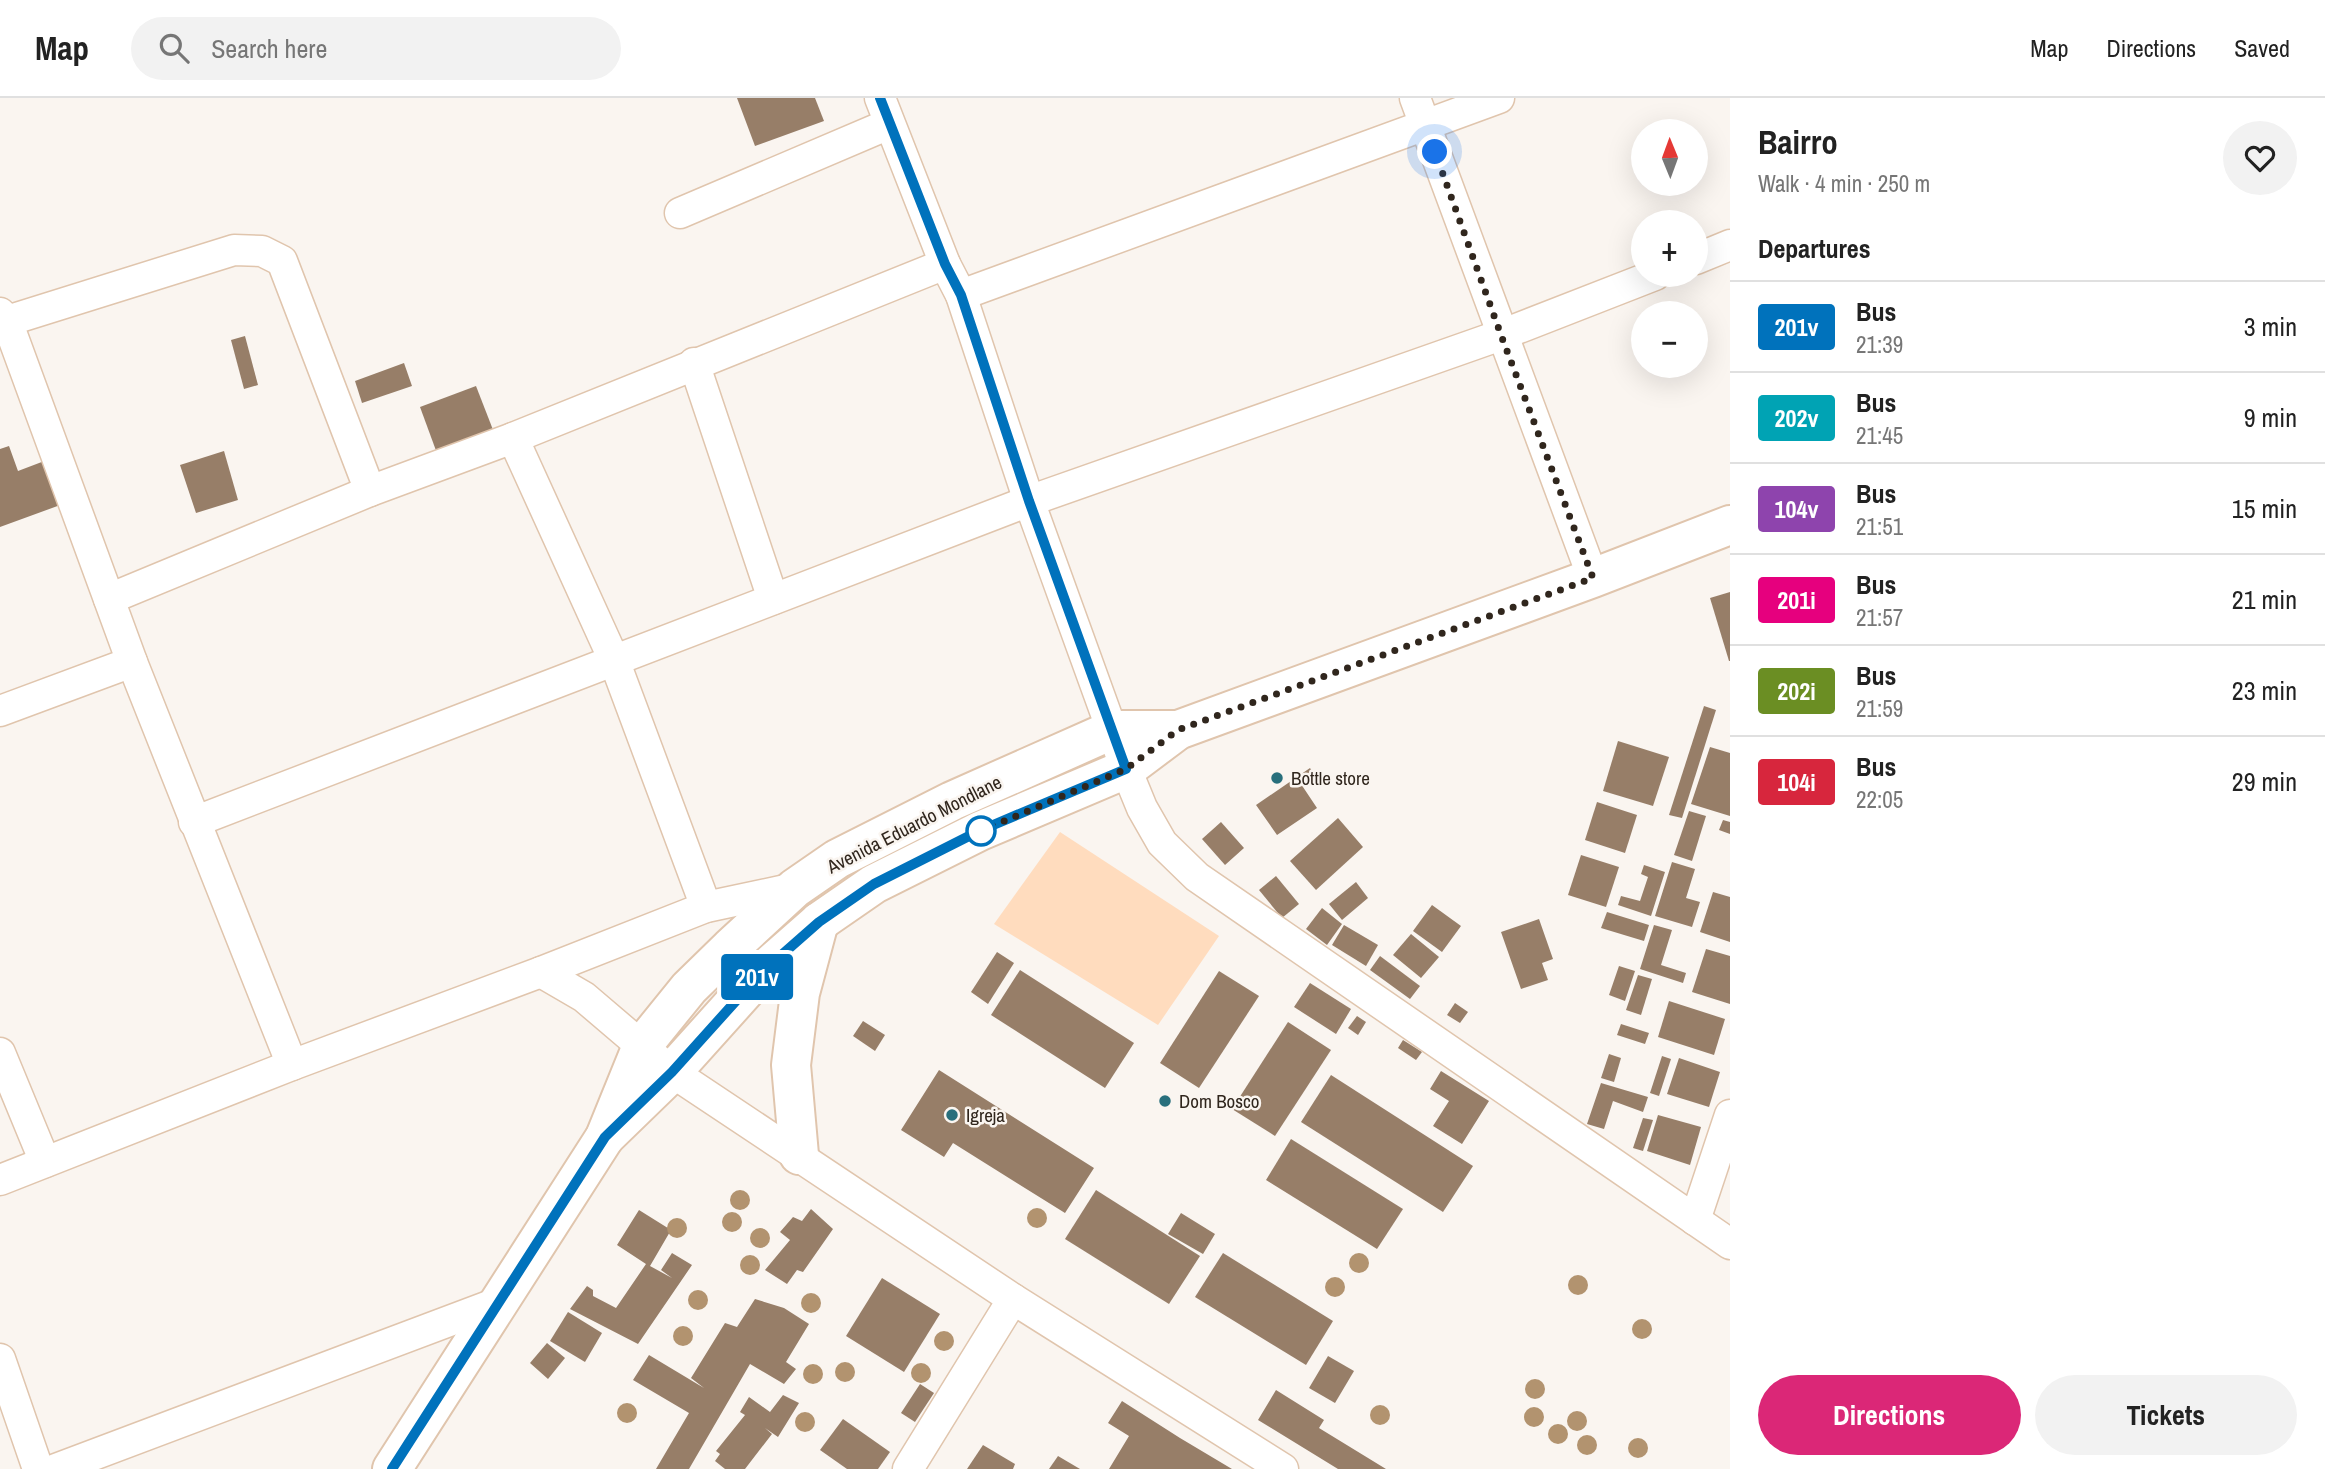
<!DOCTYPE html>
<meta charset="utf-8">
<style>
:root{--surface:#fff;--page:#f2f2f2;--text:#222;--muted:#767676;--line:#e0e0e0;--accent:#db2777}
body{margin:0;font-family:"Archivo Narrow",sans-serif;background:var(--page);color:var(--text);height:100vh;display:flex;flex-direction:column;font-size:26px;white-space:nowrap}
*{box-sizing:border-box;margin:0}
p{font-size:23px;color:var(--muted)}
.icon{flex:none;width:38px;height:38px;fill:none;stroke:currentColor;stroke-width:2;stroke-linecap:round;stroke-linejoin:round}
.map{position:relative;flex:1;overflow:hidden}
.side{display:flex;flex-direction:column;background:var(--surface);width:595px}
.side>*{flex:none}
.badge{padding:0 14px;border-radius:5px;font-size:24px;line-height:46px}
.needle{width:46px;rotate:359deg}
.tools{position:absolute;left:1631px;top:21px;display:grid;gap:14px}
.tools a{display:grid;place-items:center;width:77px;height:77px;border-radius:50%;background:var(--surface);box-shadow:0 7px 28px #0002;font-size:35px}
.you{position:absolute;width:35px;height:35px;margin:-18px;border:5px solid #fff;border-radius:50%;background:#1a73e8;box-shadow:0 0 0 10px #1a73e833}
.map>.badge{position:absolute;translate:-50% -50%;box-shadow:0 0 0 4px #fff}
h2{padding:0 28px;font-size:26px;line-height:63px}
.round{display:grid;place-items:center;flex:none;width:74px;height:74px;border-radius:37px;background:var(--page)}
.overview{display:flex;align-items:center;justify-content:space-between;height:119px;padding:0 28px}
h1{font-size:33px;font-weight:800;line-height:52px}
.action{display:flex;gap:14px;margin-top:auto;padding:14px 28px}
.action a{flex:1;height:80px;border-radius:42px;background:var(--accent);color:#fff;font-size:28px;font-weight:800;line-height:80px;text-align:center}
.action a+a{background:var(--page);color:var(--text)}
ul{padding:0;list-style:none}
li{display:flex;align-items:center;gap:21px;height:91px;padding:0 28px;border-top:2px solid var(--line)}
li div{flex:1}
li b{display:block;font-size:26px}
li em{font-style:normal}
li .badge{min-width:77px;font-weight:700;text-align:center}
header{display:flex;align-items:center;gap:42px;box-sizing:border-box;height:98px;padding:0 35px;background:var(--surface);border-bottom:2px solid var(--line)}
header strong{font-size:33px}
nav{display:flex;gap:38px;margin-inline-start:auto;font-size:24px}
.search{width:490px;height:63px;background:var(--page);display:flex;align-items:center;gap:18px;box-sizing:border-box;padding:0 24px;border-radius:38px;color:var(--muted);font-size:26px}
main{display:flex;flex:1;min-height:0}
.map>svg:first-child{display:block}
</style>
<header>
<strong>Map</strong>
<div class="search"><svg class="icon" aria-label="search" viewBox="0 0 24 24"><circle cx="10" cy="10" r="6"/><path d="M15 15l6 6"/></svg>Search here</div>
<nav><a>Map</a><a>Directions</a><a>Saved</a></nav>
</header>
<main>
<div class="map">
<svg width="1730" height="1371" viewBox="0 0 1730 1371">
<rect width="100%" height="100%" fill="#faf5f0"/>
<path fill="#ffdcbe" d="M1060 734 1219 838 1158 927 994 826Z"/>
<g fill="#977e68">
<path d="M737 0H815L824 23 755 48Z"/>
<path d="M245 238 258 287 244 291 231 242Z"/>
<path d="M404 265 412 288 362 305 355 283Z"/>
<path d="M476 288 495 337 438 358 420 309Z"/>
<path d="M9 348 18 373 47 362 63 406 0 429V351Z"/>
<path d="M224 353 238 402 196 415 180 367Z"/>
<path d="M1730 494V563H1729L1710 500Z"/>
<path d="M1704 608 1716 612 1682 720 1669 717Z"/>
<path d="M1618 643 1669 659 1653 708 1603 693Z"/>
<path d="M1710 649 1730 655V718L1691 706Z"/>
<path d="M1310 670 1316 680 1303 689 1317 710 1277 737 1256 707Z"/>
<path d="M1597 704 1637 717 1625 755 1585 742Z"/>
<path d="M1689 713 1706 718 1692 763 1674 757Z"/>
<path d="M1338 720 1363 749 1316 792 1290 763Z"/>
<path d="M1723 722 1730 724V736L1719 732Z"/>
<path d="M1221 724 1244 750 1225 767 1202 741Z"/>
<path d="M1581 757 1619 769 1606 809 1568 797Z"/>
<path d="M1672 764 1695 771 1686 800 1700 804 1692 829 1655 818Z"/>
<path d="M1644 767 1665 774 1651 818 1618 807 1621 798 1640 803 1648 779 1641 776Z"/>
<path d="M1276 778 1299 806 1282 820 1259 792Z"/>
<path d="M1356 784 1368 800 1342 822 1329 806Z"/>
<path d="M1713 794 1730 799V844L1700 834Z"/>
<path d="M1432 807 1461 828 1442 854 1413 833Z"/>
<path d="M1322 810 1342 826 1327 847 1306 831Z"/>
<path d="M1607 814 1649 827 1644 843 1601 830Z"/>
<path d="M1539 821 1553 861 1542 865 1548 882 1521 891 1501 834Z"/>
<path d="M1344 827 1378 847 1366 868 1332 847Z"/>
<path d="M1654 827 1672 832 1661 867 1686 875 1683 885 1640 871Z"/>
<path d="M1411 836 1439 859 1421 880 1393 857Z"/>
<path d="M1706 851 1730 858V906L1692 894Z"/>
<path d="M997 854 1014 865 988 906 971 894Z"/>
<path d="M1380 858 1420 888 1410 901 1370 872Z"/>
<path d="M1619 868 1635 873 1625 903 1609 897Z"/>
<path d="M1020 872 1134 945 1105 990 991 917Z"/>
<path d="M1219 873 1259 898 1199 990 1160 965Z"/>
<path d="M1638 877 1652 881 1641 917 1626 912Z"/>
<path d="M1310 885 1351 911 1336 936 1294 909Z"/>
<path d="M1669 903 1725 921 1714 957 1658 939Z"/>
<path d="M1455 905 1468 914 1460 925 1447 917Z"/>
<path d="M1357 918 1366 924 1358 937 1348 930Z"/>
<path d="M863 923 885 937 875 953 853 938Z"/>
<path d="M1288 924 1331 952 1275 1038 1232 1011Z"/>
<path d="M1621 926 1649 935 1645 946 1617 937Z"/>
<path d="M1403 942 1422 954 1416 962 1398 950Z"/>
<path d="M1609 956 1621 960 1614 984 1601 980Z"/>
<path d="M1662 958 1671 961 1659 998 1650 995Z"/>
<path d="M1679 960 1720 974 1709 1009 1667 996Z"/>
<path d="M939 972 1094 1070 1065 1115 953 1045 944 1059 901 1032Z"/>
<path d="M1441 973 1489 1003 1462 1046 1433 1028 1449 1003 1430 991Z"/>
<path d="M1331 977 1473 1068 1443 1114 1301 1024Z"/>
<path d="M1601 985 1648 999 1643 1014 1613 1003 1604 1031 1587 1026Z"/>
<path d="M1658 1017 1701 1029 1690 1067 1647 1053Z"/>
<path d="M1643 1020 1653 1022 1643 1053 1633 1050Z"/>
<path d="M1291 1041 1403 1111 1377 1151 1266 1082Z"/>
<path d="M1096 1092 1200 1158 1169 1206 1065 1141Z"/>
<path d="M811 1111 833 1131 803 1174 797 1172 787 1186 765 1172 790 1142 780 1134 793 1119 802 1123Z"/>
<path d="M639 1112 671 1132 650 1168 672 1180 661 1172 672 1155 692 1167 638 1246 570 1211 587 1188 593 1192V1198L616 1210 646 1166 617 1147Z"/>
<path d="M1181 1115 1215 1136 1203 1156 1168 1136Z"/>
<path d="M1223 1155 1333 1223 1306 1267 1195 1199Z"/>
<path d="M882 1180 940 1216 904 1274 846 1238Z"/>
<path d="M755 1201 784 1210 809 1226 786 1264 796 1271 784 1286 750 1266 689 1371H656L689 1315 633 1282 649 1257 704 1290 691 1280 725 1225 737 1229Z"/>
<path d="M568 1214 602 1235 585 1264 550 1243Z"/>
<path d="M547 1245 565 1260 548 1281 530 1265Z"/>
<path d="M1328 1258 1354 1273 1335 1305 1309 1290Z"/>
<path d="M920 1286 934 1295 915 1324 901 1315Z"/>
<path d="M1276 1292 1324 1322 1319 1330 1386 1371H1338L1258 1322Z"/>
<path d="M783 1297 799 1305 778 1339 765 1330 772 1336 745 1371H725L715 1363 720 1356 716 1353 745 1317 740 1314 749 1299 770 1314Z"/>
<path d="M1122 1303 1180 1340 1232 1371H1109L1129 1338 1108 1325Z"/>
<path d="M843 1321 890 1354 878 1371H847L820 1352Z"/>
<path d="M983 1347 1015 1366 1013 1371H967Z"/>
<path d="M1058 1358 1080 1371H1049Z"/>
</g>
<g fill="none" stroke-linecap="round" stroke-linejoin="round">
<defs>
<g id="street">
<path d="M880 0 945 166 961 197 1029 403 1126 671 1142 710 1162 745 1197 779 1730 1146"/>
<path d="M1415 0 1593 480"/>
<path d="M680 115 889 26"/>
<path d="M1696 161 1730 147"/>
<path d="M961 197 1499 0"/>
<path d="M0 215 7 223 234 152 262 153 282 163 370 393"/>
<path d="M7 223 132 564 292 967"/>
<path d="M694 265 773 501"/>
<path d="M513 340 614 562 706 809"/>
<path d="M109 501 370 393 513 340 945 166"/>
<path d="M0 613 132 564"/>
<path d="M194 724 1029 403 1501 237 1655 177"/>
<path d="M541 874 584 899 672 974 1013 1201 1283 1371"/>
<path d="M0 955 45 1064"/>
<path d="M0 1082 292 967 541 874 706 809 795 790"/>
<path d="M1695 1122 1730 1017"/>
<path d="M0 1261 38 1371"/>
<path d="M56 1371 497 1205"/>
<path d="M908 1371 1013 1201"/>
</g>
<g id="primary">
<path d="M605 1039 672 974 761 875 819 824 874 786 980 733 1126 671 1178 632 1593 480 1730 427"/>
<path d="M799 1057 791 967 800 895 819 824"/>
<path d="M392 1371 605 1039 642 948 689 890 730 850 795 790 837 761 952 703 1112 632H1178"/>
</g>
</defs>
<use href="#street" stroke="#e0c5ad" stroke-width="33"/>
<use href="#primary" stroke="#e0c5ad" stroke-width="42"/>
<use href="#street" stroke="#fff" stroke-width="30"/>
<use href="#primary" stroke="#fff" stroke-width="38"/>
</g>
<g fill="#b2936f">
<circle cx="740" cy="1102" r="10"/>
<circle cx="1037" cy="1120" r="10"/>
<circle cx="732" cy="1124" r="10"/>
<circle cx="677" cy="1130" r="10"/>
<circle cx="760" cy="1140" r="10"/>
<circle cx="1359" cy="1165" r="10"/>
<circle cx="750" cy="1167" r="10"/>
<circle cx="1578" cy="1187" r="10"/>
<circle cx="1335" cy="1189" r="10"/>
<circle cx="698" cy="1202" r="10"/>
<circle cx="811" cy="1205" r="10"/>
<circle cx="1642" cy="1231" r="10"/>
<circle cx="683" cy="1238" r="10"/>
<circle cx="944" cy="1243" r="10"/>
<circle cx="845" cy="1274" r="10"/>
<circle cx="921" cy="1275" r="10"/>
<circle cx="813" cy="1276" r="10"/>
<circle cx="1535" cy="1291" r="10"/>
<circle cx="627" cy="1315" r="10"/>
<circle cx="1380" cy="1317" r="10"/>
<circle cx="1534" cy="1319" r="10"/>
<circle cx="1577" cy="1323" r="10"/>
<circle cx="805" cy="1324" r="10"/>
<circle cx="1558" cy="1336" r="10"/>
<circle cx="1587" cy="1347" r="10"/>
<circle cx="1638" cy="1350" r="10"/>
</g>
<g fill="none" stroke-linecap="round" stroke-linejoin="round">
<defs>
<path id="line" d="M392 1371 605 1039 672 974 761 875 819 824 874 786 979 733 1126 671 1029 403 961 197 945 166 880 0"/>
</defs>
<use href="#line" stroke="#fff" stroke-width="16"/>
<use href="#line" stroke="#0072bc" stroke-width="10"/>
<path stroke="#30261d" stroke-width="7" stroke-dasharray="0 12.6" d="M981 733 1126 671 1178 632 1593 480 1501 237 1435 54"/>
</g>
<g fill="#286f7c" stroke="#faf5f0" stroke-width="2.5">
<circle cx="1277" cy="680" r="7"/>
<circle cx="1165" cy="1003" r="7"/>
<circle cx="952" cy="1017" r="7"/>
</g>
<circle fill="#fff" stroke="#0072bc" stroke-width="3.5" cx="981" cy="733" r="14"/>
<g text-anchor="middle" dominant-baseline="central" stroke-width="5" stroke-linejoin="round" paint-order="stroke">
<g font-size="19" fill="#30261d" stroke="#faf5f0" text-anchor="start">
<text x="1291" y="680">Bottle store</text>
<text x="1179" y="1003">Dom Bosco</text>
<text x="966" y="1017">Igreja</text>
</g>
<g font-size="19" fill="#30261d" stroke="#faf5f0">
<text transform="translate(914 726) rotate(-27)">Avenida Eduardo Mondlane</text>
</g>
</g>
</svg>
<div class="tools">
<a><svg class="needle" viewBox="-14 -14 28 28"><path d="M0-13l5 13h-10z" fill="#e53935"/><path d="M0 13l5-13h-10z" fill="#767676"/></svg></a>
<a>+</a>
<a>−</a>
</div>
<div class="you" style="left:1435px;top:54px"></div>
<b class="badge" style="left:757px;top:879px;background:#0072bc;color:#fff">201v</b>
</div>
<section class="side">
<div class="overview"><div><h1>Bairro</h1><p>Walk · 4 min · 250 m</p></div><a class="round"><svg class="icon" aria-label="heart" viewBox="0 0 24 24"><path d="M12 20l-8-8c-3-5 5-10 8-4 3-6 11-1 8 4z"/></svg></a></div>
<h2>Departures</h2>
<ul>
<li><span class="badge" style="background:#0072bc;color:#fff">201v</span><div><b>Bus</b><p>21:39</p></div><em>3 min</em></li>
<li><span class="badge" style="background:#00a3b4;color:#fff">202v</span><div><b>Bus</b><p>21:45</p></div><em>9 min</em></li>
<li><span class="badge" style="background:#8e44ad;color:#fff">104v</span><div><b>Bus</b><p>21:51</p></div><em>15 min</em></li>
<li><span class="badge" style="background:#e6007e;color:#fff">201i</span><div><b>Bus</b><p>21:57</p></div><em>21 min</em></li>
<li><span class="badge" style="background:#6b8e23;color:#fff">202i</span><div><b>Bus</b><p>21:59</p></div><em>23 min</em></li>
<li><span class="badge" style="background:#d7263d;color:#fff">104i</span><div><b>Bus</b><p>22:05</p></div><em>29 min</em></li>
</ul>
<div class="action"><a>Directions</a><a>Tickets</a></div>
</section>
</main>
